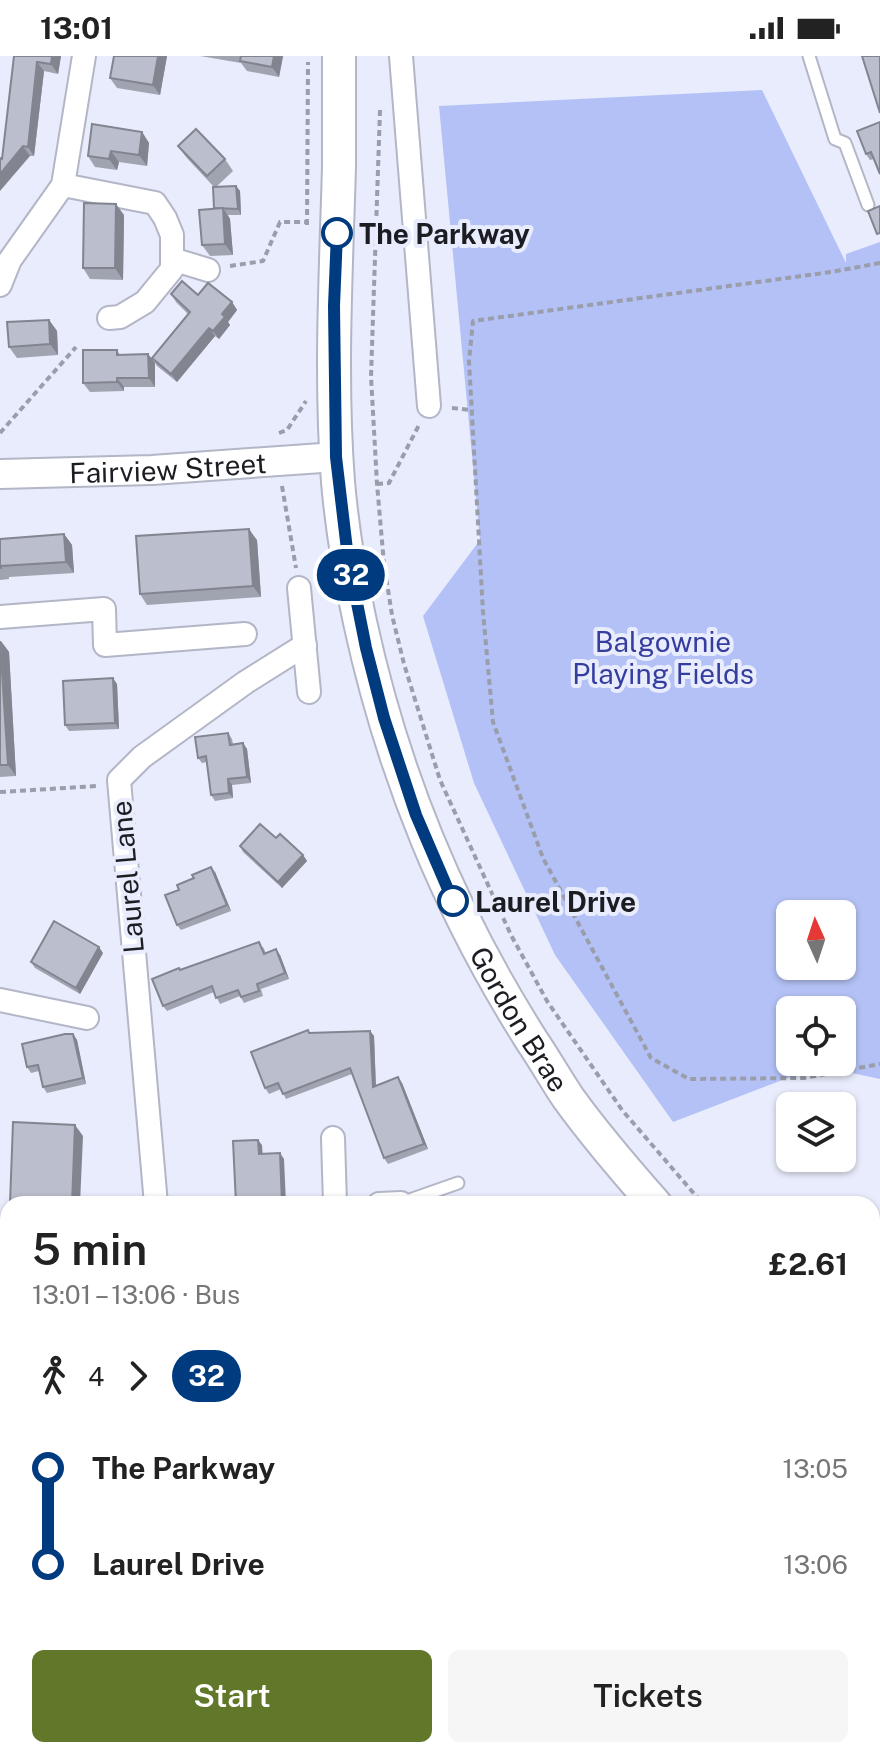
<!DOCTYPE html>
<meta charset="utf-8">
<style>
:root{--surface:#fff;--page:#f6f6f6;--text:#222;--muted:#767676;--accent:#61782a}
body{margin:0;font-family:"Public Sans",sans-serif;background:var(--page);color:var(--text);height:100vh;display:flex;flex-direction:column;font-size:30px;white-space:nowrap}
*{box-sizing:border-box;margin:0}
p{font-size:26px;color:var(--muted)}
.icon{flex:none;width:44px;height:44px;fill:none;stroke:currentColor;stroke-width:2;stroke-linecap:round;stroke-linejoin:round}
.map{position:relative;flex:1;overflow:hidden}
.side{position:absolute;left:0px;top:1140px;width:880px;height:562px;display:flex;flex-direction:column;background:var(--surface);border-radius:24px 24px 0 0;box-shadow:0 2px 6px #0004}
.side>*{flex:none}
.badge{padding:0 16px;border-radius:26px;font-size:28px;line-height:52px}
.needle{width:52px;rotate:357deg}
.controls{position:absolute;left:776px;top:844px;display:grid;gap:16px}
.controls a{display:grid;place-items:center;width:80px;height:80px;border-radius:12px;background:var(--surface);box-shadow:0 2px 6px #0004;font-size:40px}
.map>.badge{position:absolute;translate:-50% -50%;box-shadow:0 0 0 4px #fff}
.legs{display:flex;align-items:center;gap:12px;height:88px;padding:0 32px;font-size:26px}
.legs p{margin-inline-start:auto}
.head{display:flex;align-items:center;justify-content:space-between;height:136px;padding:0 32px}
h1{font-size:44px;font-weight:600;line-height:60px}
.primary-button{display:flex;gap:16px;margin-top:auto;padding:16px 32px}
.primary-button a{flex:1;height:92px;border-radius:12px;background:var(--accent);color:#fff;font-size:32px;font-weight:600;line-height:92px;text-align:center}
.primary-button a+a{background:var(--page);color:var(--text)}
ul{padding:0 32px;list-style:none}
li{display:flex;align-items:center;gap:28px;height:96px;font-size:30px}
li i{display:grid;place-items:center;width:12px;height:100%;margin:0 10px;background:currentColor}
li i::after{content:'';width:20px;height:20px;margin:-10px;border:6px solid;border-radius:50%;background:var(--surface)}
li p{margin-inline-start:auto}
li:first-child i{background:linear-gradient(#0000 50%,currentColor 0)}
li:last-child i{background:linear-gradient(currentColor 50%,#0000 0)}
.status{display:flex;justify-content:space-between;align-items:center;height:56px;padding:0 40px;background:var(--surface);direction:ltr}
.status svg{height:22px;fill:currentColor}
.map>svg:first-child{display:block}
</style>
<div class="status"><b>13:01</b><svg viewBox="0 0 49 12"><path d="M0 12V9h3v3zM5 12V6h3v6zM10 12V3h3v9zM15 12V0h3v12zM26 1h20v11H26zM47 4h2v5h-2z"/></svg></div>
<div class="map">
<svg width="880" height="1701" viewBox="0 0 880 1701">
<rect width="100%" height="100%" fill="#e8ecfc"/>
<g fill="#b3c1f6" fill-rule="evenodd">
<path d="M762 34 846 207V198L880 186V1023L819 1010 673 1066 555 899 474 727 423 560 480 484 439 50ZM842 858V910H790V858ZM790 954H842V1006H790Z"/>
<path d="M0 1333H8V1424L0 1427Z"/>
</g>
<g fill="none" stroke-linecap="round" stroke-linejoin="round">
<defs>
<g id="service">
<path d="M809 0 835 83 845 87 868 149"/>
<path d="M401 1147 458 1127"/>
<path d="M546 1694 548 1701"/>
</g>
<g id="minor">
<path d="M401 0 429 350"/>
<path d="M63 129 155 147 165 162 172 179V213L145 246 120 261 109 262"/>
<path d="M172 203 208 214"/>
<path d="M0 229 10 204 63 129 84 0"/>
<path d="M299 532 309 636"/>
<path d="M0 561 104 553 105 589 245 578"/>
<path d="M0 944 87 962"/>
<path d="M333 1082 335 1148"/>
<path d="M156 1148 119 724 142 701 246 626 305 589"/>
<path d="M379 1148 401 1147"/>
<path d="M0 1211 8 1215"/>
<path d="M0 1458 8 1455"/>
<path d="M872 1655 880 1666"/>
<path d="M0 1660 8 1657"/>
<path d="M154 1694 157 1701"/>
<path d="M305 1694 308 1701"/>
<path d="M390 1701 413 1694"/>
</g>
<g id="tertiary">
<path id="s1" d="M0 418 152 414 336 401"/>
</g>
<g id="secondary">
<path id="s2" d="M339 0C339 37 339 74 339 111 336 216 330 321 338 426 342 472 350 520 360 566 393 718 449 854 532 985 545 1004 556 1024 569 1043 595 1079 625 1114 655 1148"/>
<path d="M872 1349 880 1355"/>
</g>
</defs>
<use href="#service" stroke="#b2b6c6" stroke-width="15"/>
<use href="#minor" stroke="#b2b6c6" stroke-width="26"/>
<use href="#tertiary" stroke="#b2b6c6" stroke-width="32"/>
<use href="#secondary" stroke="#b2b6c6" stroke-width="36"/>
<g stroke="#9a9daa" stroke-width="4" stroke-dasharray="6 4" stroke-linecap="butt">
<path d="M380 54 371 320 377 428 384 508 392 559 404 608 440 724 511 879 547 945 622 1054 703 1148"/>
<path d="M307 169 308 6"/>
<path d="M880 207 831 216 473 265 469 305 483 556 493 666 543 802 651 1002 689 1023 804 1022 880 1008"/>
<path d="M230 210 263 205 280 166H307"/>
<path d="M452 352 471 354"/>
<path d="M0 377 76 291"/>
<path d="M279 377 287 374 306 345"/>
<path d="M377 428 389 427 419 369"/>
<path d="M282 430 296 512"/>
<path d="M0 736 97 730"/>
<path d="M872 1312 880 1319"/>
</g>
<use href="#service" stroke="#fff" stroke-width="11"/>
<use href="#minor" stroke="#fff" stroke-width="22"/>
<use href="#tertiary" stroke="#fff" stroke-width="28"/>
<use href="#secondary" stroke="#fff" stroke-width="32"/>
</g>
<g fill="#a0a3b0">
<path d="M14 0H61L58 18 44 15 34 100H30L2 103Z"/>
<path d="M114 0H167L160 39 117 32 110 22Z"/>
<path d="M200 0H283L279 21 247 15 241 7Z"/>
<path d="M880 66 874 103 870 104 866 98Z"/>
<path d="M142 76 149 87 147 110 119 106 117 114 95 111 88 100Z"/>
<path d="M178 90 225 103 233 115 216 131 236 130 240 135 241 159H228L230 163 233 199 210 200 202 189 214 153V131L186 101Z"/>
<path d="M124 159 123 224 90 223 83 212Z"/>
<path d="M171 238 198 239 232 246 237 254 228 266 230 269 219 283 215 280 177 326 157 310 152 302 188 258 176 246Z"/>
<path d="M49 264 57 275 58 299 17 302 9 291Z"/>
<path d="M117 294 120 299 148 298 155 307V331H124V335L90 336 83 327Z"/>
<path d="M64 478 72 489 74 517 9 521V523L0 524V483Z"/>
<path d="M257 484 261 541 147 549 140 538Z"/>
<path d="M0 585 9 596 16 720 0 721Z"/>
<path d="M117 628 119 673 69 675 65 669Z"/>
<path d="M228 677 232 683 233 688 243 687 247 693 251 727 232 729 233 742 215 745 211 739 207 706 202 707 198 702Z"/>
<path d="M276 782 303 799 307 805 282 832 243 796 240 790Z"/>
<path d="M215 816 231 855 181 874 177 869 179 834Z"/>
<path d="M263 891 266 897 280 899 289 923 261 933 263 940 244 947 240 940 220 948 214 936 167 955 163 950 181 914Z"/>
<path d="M103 897 80 938 35 912 31 906Z"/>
<path d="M370 975 374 980 376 1029 402 1027 428 1093 388 1108 384 1102 352 1018 286 1043 281 1033 269 1038 265 1032 310 977Z"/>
<path d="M73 978 77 984 86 1028 47 1037 43 1031 39 1015 31 1017 27 1011Z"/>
<rect x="0" y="1257" width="8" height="69"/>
<path d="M8 1535V1606L0 1609V1538Z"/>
<path d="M8 1694H102L85 1701H0Z"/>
<path d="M669 1694H784L751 1701H671Z"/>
</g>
<g fill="#828590">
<path d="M52 0H61L58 18 51 8Z"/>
<path d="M158 0H167L160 39 153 29Z"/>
<path d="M274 0H283L279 21 272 11Z"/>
<path d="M37 6 44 15 34 100 28 91Z"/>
<path d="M142 76 149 87 147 110 139 99Z"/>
<path d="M23 90 30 100 0 135V118Z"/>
<path d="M111 95 119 106 117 114 109 103Z"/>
<path d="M236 130 240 135 241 159 238 153Z"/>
<path d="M116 148 124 159 123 224 115 212Z"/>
<path d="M223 152 230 163 233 199 225 188Z"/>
<path d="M232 246 237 254 228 266 230 269 219 283 213 275 222 258Z"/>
<path d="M49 264 57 275 58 299 50 288Z"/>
<path d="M209 272 215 280 177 326 171 318Z"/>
<path d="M148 298 155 307V331L149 322Z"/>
<path d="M117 322 124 331V335L117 326Z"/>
<path d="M249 473 257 484 261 541 253 530Z"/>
<path d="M64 478 72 489 74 517 66 506Z"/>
<path d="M1 585 9 596 16 720 8 709Z"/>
<path d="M113 622 117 628 119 673 115 667Z"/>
<path d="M243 687 247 693 251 727 247 721Z"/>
<path d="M228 723 232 729 233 742 229 737Z"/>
<path d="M303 799 307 805 282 832 278 826Z"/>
<path d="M211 811 215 816 231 855 227 849Z"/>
<path d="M99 891 103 897 80 938 76 932Z"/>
<path d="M276 893 280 899 289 923 285 917Z"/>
<path d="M370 975 374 980 376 1036 373 1031Z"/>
<path d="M73 978 77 984 86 1028 83 1022Z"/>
<path d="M398 1021 402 1027 428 1093 424 1088Z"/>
<path d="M75 1069 83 1080 80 1148H72Z"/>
<path d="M258 1084 262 1089 263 1104 259 1098Z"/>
<path d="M280 1097 284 1103 286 1148H282Z"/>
<path d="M880 1568V1592L875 1601 872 1596V1581Z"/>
</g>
<g fill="#babecd" stroke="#828590" stroke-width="2">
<path d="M14 0H52L51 8 37 6 28 91 23 90 0 118V102L2 103Z"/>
<path d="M114 0H158L153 29 110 22Z"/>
<path d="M241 0H274L272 11 240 5Z"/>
<path d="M862 0H880V57Z"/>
<path d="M880 66V118L871 96 866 98 857 75Z"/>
<path d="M92 68 142 76 139 99 111 95 109 103 88 100Z"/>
<path d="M196 73 225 103 207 120 178 90Z"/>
<path d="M236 130 238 153 214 152 213 131Z"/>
<path d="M84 147 116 148 115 212H83Z"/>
<path d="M880 150V177L877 178 868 155Z"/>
<path d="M223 152 225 188 202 189 199 154Z"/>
<path d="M182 225 198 239 208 227 232 246 222 258 225 261 213 275 209 272 171 318 152 302 190 256 171 238Z"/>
<path d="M49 264 50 288 9 291 7 266Z"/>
<path d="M83 294H117V299L148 298 149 322H117V326L83 327Z"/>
<path d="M249 473 253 530 140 538 136 480Z"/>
<path d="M64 478 66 506 1 510V512H0V483Z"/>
<path d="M0 585 8 709H0Z"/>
<path d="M113 622 115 667 65 669 63 625Z"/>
<path d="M228 677 230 689 243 687 247 721 228 723 229 737 211 739 206 700 198 702 195 681Z"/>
<path d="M260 768 276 782 280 778 303 799 278 826 240 790Z"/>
<path d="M211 811 227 849 177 869 165 839 179 834 177 829 194 822 192 819Z"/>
<path d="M54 865 99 891 76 932 31 906Z"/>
<path d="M259 886 264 898 276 893 285 917 257 928 259 935 241 941 238 934 216 942 212 930 163 950 152 923 179 912 180 914Z"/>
<path d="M308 974 309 977 370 975 373 1031 398 1021 424 1088 384 1102 350 1012 283 1038 278 1027 265 1032 251 996Z"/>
<path d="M65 978H73L83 1022 43 1031 38 1009 27 1011 22 988Z"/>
<path d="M13 1066 75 1069 72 1148H10Z"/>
<path d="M258 1084 259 1098 280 1097 282 1148H236L233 1085Z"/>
<rect x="0" y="1257" width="8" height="58"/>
<path d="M8 1535V1598L0 1602V1538Z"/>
<path d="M872 1551 880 1556V1568L872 1581Z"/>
<path d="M8 1682V1694H85L68 1701H0V1686Z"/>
<path d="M669 1694H734L713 1698V1701H671Z"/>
</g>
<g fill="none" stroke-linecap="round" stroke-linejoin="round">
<defs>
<path id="line-1" d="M337 177 334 250 336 401 348 502 366 592 384 662 416 759 453 845"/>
</defs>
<use href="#line-1" stroke="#fff" stroke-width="18"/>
<use href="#line-1" stroke="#003b80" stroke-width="12"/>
</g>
<g fill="#fff" stroke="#003b80" stroke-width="4">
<circle cx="337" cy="177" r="14"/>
<circle cx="453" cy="845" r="14"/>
</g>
<g text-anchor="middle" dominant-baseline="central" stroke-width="8" stroke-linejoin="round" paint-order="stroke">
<g font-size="28" font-weight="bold" fill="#1c1d23" stroke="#e8ecfc" text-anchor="start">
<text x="359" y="177">The Parkway</text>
<text x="475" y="845">Laurel Drive</text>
</g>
<g font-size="28" fill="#1c1d23" stroke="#e8ecfc">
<text stroke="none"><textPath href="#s1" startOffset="168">Fairview Street</textPath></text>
<text transform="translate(127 821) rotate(-95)">Laurel Lane</text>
<text stroke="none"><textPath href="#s2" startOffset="998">Gordon Brae</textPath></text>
</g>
<g font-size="28" fill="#353e9f" stroke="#e8ecfc">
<text x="663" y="585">Balgownie<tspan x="663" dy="32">Playing Fields</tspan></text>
</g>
</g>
</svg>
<div class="controls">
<a><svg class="needle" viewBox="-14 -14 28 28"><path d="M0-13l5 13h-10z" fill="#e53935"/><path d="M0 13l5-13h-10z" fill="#767676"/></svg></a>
<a><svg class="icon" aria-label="locate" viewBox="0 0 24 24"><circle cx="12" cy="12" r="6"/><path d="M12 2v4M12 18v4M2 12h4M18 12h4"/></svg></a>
<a><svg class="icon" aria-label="layers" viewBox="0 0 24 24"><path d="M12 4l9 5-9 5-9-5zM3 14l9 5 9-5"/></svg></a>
</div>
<b class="badge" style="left:351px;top:519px;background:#003b80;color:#fff">32</b>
<section class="side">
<div class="head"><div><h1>5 min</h1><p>13:01 – 13:06 · Bus</p></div><b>£2.61</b></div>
<div class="legs"><svg class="icon" aria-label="walk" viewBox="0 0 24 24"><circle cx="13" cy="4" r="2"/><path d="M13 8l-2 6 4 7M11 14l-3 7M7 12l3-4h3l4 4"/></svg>4<svg class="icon" aria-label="forward" viewBox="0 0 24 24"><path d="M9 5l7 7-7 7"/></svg><b class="badge" style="background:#003b80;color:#fff">32</b></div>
<ul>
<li><i style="color:#003b80"></i><b>The Parkway</b><p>13:05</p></li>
<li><i style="color:#003b80"></i><b>Laurel Drive</b><p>13:06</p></li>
</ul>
<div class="primary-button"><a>Start</a><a>Tickets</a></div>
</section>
</div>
